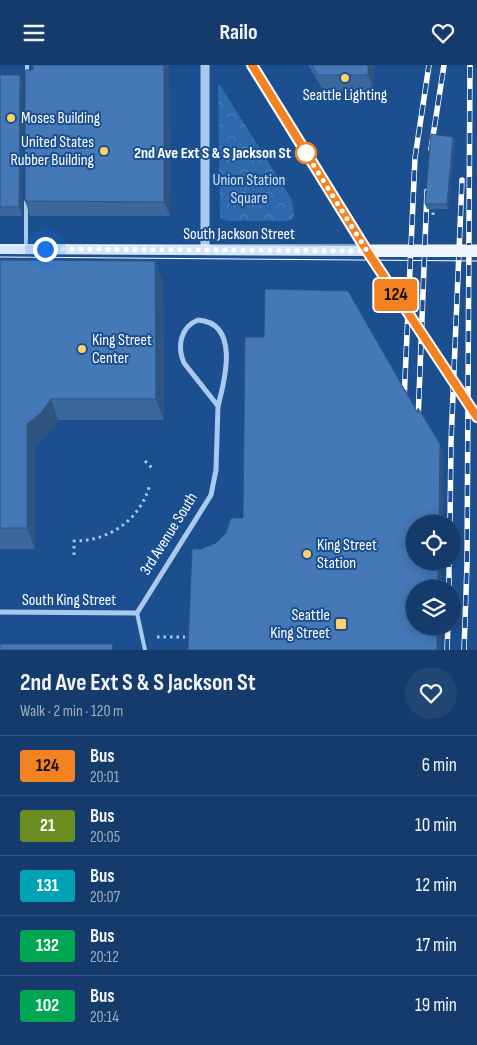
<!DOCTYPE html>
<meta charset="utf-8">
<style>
:root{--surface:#143b6b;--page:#214673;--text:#f1f3f6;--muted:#9dadc1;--line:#33557e}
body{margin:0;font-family:"Sofia Sans Condensed",sans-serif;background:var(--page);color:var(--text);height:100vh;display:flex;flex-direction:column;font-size:19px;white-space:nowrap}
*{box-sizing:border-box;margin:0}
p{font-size:16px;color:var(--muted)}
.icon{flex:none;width:28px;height:28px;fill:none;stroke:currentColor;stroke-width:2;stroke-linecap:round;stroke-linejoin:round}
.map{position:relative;height:585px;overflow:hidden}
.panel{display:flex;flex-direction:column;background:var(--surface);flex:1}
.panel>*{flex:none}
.badge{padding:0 10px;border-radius:4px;font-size:18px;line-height:32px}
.fabs{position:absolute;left:406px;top:450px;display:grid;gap:10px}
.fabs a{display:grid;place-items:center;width:55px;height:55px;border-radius:50%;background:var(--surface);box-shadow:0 2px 12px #0003,0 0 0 1px var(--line);font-size:25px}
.you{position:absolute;width:25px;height:25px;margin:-12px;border:4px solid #fff;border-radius:50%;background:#1a73e8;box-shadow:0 0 0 8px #1a73e833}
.map>.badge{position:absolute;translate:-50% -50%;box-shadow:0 0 0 2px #fff}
.round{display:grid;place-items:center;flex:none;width:52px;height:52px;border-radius:26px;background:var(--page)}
.headline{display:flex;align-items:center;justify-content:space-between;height:85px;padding:0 20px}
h1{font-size:24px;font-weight:700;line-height:38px}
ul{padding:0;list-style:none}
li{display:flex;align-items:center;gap:15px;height:60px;padding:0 20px;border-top:1px solid var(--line)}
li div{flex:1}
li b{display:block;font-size:19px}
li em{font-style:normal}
li .badge{min-width:55px;font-weight:700;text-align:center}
header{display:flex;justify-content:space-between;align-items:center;height:65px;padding:0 20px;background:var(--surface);font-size:22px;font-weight:700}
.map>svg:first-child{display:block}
</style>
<header><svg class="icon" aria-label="menu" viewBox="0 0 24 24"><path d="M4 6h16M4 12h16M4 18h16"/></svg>Railo<svg class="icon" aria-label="heart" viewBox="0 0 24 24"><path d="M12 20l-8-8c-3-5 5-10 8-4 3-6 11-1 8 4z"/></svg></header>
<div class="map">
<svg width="477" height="585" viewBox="0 0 477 585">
<defs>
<pattern id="park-crowns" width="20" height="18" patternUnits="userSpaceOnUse" patternTransform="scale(1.25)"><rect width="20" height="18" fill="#2e69ad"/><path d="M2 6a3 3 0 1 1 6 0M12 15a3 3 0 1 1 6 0" fill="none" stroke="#4d80b9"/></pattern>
</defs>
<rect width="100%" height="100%" fill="#1b4f8f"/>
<path fill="url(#park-crowns)" d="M218 20H220L292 135 294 150 293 154 288 156H227L220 153Z"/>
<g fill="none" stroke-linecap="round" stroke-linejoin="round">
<g stroke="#a9c9ee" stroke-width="3" stroke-dasharray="2.5 4" stroke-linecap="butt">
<path d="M433 141V151"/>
<path d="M145 396 152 403"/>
<path d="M74 490V476C110 476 141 454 150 419"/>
<path d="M157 572H185"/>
</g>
<g stroke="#a9c9ee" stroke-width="4">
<path d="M27 10V0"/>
<path d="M26 182V137"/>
<path d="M137 548 145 585"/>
</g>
<g stroke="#a9c9ee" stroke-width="5">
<path d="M198 255C240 258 225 315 218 341L184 298C177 282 180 262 198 255Z"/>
<path d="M0 547 137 548 211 430 216 405 218 341"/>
</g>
<path stroke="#a9c9ee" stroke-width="9" d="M205 0V185"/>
<path stroke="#d6e6fa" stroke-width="10" d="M0 184 367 186"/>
<path stroke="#f0f6ff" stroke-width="12" d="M252 0 367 186"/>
<g stroke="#fff" stroke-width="1">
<path d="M0 180H477"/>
<path d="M0 192 477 196"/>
</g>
<defs>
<g id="rail">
<path d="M431 84 444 0"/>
<path d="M404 336 415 93 429 0"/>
<path d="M418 356 427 126"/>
<path d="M450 459 451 377 462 115"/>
<path d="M449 524V496"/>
<path d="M447 585 448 561"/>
<path d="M464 585 467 500 470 0"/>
</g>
</defs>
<use href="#rail" stroke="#fff" stroke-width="5.5"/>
<use href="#rail" stroke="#1b4f8f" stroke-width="4" stroke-dasharray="11" stroke-linecap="butt"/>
<g stroke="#f0f6ff" stroke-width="12">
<path d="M367 186 477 352"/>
<path d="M367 186H477"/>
</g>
</g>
<g fill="#3a679d">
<path d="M169 0 170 151H30L25 136Z"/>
<path d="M308 0H374V26H324Z"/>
<path d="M0 10H20L23 20 22 151H0Z"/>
<path d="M453 72 455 77 448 144H427L425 139Z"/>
<path d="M0 195 155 196 163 217 164 355H58L49 369 35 380V484H0Z"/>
</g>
<g fill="#305480">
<path d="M164 0H169L170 151 164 137Z"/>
<path d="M368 0H374V26L368 10Z"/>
<path d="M20 10 23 20 22 151 19 142Z"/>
<path d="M453 72 455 77 448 144 447 139Z"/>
<path d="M155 196 163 217 164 355 156 334Z"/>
<path d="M51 334 58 355 49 369 35 380V484L27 463V359Z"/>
<path d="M440 379 444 390 443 459H439Z"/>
<rect x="438" y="496" width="4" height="28"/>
<rect x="437" y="561" width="4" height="24"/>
</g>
<g fill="#4478b7" stroke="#305480">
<path d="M33 0H164V137L25 136V5H33Z"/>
<path d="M312 0H368V10H318Z"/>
<path d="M0 10H20L19 142H0Z"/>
<path d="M431 69 453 72 447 139H425Z"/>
<path d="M0 195 155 196 156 334H51L41 348 27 359V463H0Z"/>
<path d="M265 224 348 226 418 348V343L440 379 439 459H415V496H438V524H415V561H437V585H188L192 484H201L216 478 226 468 231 453H243L245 272H264Z"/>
<path d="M0 579H113L112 585H114H0Z"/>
</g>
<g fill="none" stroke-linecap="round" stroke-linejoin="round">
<defs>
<path id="line" d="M252 0 367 186 477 352"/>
</defs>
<use href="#line" stroke="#fff" stroke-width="11"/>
<use href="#line" stroke="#f58220" stroke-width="8"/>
<path stroke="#fff" stroke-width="5" stroke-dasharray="0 9" d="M45 184 367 186 306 88"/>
</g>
<g fill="#ffd166" stroke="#1b4f8f" stroke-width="2">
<circle cx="345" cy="13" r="5"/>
<circle cx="11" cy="53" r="5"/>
<circle cx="104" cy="86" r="5"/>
<circle cx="82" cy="284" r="5"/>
<circle cx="307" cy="489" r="5"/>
<rect x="335" y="553" width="12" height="12" rx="2.5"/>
</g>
<circle fill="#fff" stroke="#f58220" stroke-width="2.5" cx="306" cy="88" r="10"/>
<g text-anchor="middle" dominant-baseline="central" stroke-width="4" stroke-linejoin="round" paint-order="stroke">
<g font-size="16" fill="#fff" stroke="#1b4f8f" text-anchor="start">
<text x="345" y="30" text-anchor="middle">Seattle Lighting</text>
<text x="21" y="53">Moses Building</text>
<text x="94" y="77" text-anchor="end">United States<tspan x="94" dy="18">Rubber Building</tspan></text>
<text x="92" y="275">King Street<tspan x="92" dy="18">Center</tspan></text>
<text x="317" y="480">King Street<tspan x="317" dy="18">Station</tspan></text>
<text x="330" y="550" text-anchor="end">Seattle<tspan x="330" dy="18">King Street</tspan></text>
</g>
<g font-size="16" font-weight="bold" fill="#fff" stroke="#1b4f8f" text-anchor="end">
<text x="291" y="88">2nd Ave Ext S &amp; S Jackson St</text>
</g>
<g font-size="16" fill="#cfe3fa" stroke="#1b4f8f">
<text x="249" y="115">Union Station<tspan x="249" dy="18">Square</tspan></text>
</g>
<g font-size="16" fill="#fff" stroke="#1b4f8f">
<text x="239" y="169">South Jackson Street</text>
<text transform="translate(169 469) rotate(-58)">3rd Avenue South</text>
<text x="69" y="535">South King Street</text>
</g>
</g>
</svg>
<div class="fabs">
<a><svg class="icon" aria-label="locate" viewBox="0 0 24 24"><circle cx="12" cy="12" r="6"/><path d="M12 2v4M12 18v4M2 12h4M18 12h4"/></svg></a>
<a><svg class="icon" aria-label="layers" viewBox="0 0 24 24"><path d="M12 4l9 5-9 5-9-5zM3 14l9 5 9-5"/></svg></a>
</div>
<div class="you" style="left:45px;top:184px"></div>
<b class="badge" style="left:396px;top:230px;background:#f58220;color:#111">124</b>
</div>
<section class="panel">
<div class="headline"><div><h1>2nd Ave Ext S &amp; S Jackson St</h1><p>Walk · 2 min · 120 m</p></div><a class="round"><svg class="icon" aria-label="heart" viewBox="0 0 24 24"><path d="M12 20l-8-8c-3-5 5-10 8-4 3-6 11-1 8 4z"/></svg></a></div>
<ul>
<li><span class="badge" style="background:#f58220;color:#111">124</span><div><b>Bus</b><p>20:01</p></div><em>6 min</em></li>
<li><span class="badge" style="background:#6b8e23;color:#fff">21</span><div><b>Bus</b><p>20:05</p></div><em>10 min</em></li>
<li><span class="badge" style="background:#00a3b4;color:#fff">131</span><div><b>Bus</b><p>20:07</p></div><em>12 min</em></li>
<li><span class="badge" style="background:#00a651;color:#fff">132</span><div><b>Bus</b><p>20:12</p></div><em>17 min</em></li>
<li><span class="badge" style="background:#00a651;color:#fff">102</span><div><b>Bus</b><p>20:14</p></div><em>19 min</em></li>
</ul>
</section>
